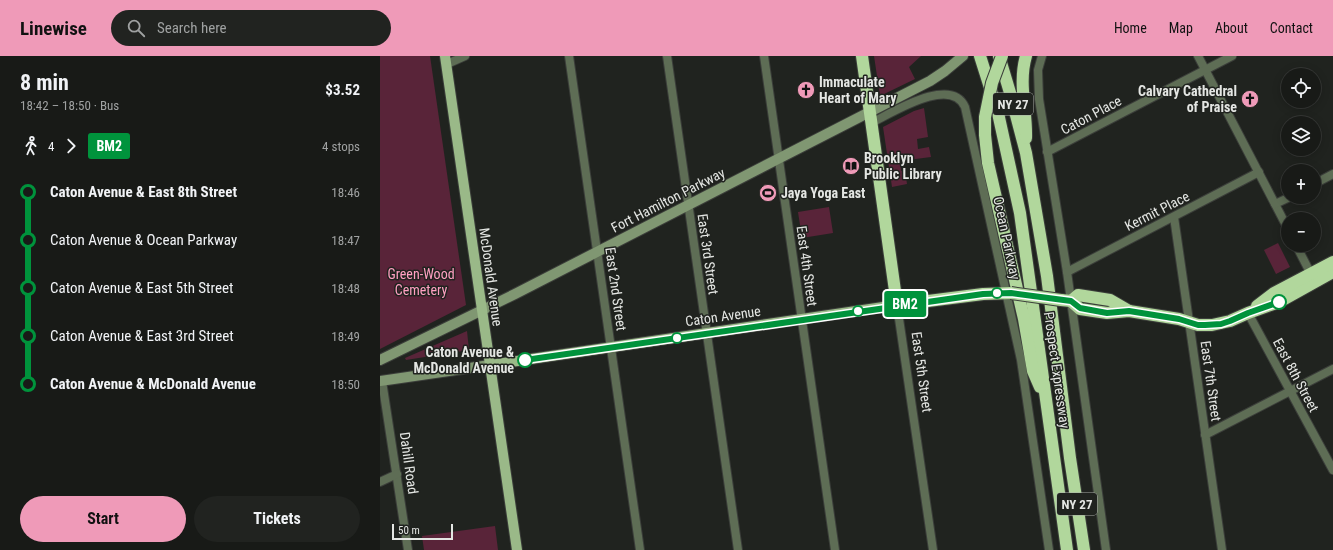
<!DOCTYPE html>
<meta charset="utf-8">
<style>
:root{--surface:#181a17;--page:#212320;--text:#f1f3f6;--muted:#9fa1a1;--line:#363836;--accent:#ef9ab8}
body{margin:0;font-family:"Roboto Condensed",sans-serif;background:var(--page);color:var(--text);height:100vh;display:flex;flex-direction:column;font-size:15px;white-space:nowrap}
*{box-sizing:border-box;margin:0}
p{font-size:13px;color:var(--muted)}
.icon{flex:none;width:22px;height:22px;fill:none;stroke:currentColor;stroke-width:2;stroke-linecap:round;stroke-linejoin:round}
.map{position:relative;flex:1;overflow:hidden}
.drawer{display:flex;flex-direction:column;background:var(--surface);width:380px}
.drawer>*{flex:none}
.badge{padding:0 8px;border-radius:3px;font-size:14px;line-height:26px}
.controls{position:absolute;left:901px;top:12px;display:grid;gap:8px}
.controls a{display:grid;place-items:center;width:40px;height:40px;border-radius:50%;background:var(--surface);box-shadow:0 2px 10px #0003,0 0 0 1px var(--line);font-size:20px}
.scale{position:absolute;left:12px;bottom:10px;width:61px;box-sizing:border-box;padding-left:4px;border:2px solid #e4e6e3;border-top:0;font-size:11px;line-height:14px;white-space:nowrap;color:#e4e6e3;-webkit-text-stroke:3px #20231f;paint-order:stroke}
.map>.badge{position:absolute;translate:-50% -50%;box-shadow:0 0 0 2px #fff}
.legs{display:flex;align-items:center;gap:6px;height:44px;padding:0 20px;font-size:13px}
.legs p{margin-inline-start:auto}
.overview{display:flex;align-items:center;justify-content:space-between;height:68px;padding:0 20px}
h1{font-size:22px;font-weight:700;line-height:30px}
.primary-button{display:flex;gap:8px;margin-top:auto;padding:8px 20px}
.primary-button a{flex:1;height:46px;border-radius:24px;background:var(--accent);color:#111;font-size:16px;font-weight:700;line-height:46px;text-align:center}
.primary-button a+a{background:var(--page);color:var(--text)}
ul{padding:0 20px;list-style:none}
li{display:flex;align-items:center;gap:14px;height:48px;font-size:15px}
li i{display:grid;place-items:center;width:6px;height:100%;margin:0 5px;background:currentColor}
li i::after{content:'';width:10px;height:10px;margin:-5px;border:3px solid;border-radius:50%;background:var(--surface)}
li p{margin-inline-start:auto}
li:first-child i{background:linear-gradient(#0000 50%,currentColor 0)}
li:last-child i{background:linear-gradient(currentColor 50%,#0000 0)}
header{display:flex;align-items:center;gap:24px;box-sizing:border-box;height:56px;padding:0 20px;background:var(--accent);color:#111}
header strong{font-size:19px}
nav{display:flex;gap:22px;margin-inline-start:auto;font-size:14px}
.search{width:280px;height:36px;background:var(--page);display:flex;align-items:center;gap:10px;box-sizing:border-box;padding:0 14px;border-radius:22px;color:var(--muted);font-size:15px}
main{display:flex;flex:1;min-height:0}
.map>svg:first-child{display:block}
</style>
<header>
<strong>Linewise</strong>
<div class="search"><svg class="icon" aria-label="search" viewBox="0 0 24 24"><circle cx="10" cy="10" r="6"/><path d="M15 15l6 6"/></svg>Search here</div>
<nav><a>Home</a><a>Map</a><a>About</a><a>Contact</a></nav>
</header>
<main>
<section class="drawer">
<div class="overview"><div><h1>8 min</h1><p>18:42 – 18:50 · Bus</p></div><b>$3.52</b></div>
<div class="legs"><svg class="icon" aria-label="walk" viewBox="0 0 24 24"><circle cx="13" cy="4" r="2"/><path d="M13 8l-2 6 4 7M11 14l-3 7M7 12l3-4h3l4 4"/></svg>4<svg class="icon" aria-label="forward" viewBox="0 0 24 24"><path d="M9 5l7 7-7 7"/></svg><b class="badge" style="background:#00933c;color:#fff">BM2</b><p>4 stops</p></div>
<ul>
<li><i style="color:#00933c"></i><b>Caton Avenue &amp; East 8th Street</b><p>18:46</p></li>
<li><i style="color:#00933c"></i><span>Caton Avenue &amp; Ocean Parkway</span><p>18:47</p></li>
<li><i style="color:#00933c"></i><span>Caton Avenue &amp; East 5th Street</span><p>18:48</p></li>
<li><i style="color:#00933c"></i><span>Caton Avenue &amp; East 3rd Street</span><p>18:49</p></li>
<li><i style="color:#00933c"></i><b>Caton Avenue &amp; McDonald Avenue</b><p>18:50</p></li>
</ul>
<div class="primary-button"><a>Start</a><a>Tickets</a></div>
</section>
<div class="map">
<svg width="953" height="494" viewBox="0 0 953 494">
<rect width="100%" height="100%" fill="#20231f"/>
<g fill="#592439">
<path d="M0 0H50L86 249 0 293Z"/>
<path d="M494 0H541L529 11 535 23 500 40Z"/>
<path d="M544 52 548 81 537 83 538 93 549 91 551 101 520 105 521 115 525 114 527 128 512 131 503 71 534 55Z"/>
<path d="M449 151 453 177 422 182 418 156Z"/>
<path d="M898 187 910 211 896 218 884 194Z"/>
<path d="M87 275 89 294 26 304 25 302Z"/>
<path d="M115 470 118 494H44L42 480Z"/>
</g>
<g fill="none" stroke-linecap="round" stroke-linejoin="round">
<defs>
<g id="street">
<path d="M189 0 260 494"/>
<path d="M287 0 358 494"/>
<path d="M384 0 455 494"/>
<path d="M662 0 658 14 659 43 687 216 726 494"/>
<path d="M818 0 908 173"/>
<path d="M67 8 85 0"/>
<path d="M491 67C512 57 571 19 585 51L641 304 669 494"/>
<path d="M667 96 852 0"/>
<path d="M934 128 953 118"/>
<path d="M895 148 910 141"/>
<path d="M794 161 842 494"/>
<path d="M916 189 933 222"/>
<path d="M687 216 879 116"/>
<path d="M517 249 553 494"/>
<path d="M868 257 953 414"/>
<path d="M2 325 28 494"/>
<path d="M825 379 953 313"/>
<path d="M0 426 17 418"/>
</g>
<g id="secondary">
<path d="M0 304 135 238 550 25 565 15 583 0"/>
<path d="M0 325 110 309"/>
</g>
<g id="primary">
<path d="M65 0 137 494"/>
<path d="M110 309 517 249"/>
</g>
<g id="highway">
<path d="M482 0 517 249 603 238 631 237"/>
<path d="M600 0 618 57 640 157 687 494"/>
<path d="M619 0 631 40 646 97 667 220 690 402 704 494"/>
<path d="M646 0C638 27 647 55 646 82"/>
<path d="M605 61V79L608 107 644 263 653 315 660 331"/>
<path d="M681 244 691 245 700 253 727 257 749 255 799 263 818 269H832L850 265 868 257 899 246 953 216"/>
<path d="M691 245 698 239 730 244 749 255"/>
<path d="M877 250 894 237 953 206"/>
</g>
</defs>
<use href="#street" stroke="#3b3e3a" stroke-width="10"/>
<use href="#secondary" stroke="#3b3e3a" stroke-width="12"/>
<use href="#primary" stroke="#3b3e3a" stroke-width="12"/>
<use href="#highway" stroke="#3b3e3a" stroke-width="14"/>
<use href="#street" stroke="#5e6d55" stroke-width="8"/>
<use href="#secondary" stroke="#809772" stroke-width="10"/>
<use href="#primary" stroke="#9ab988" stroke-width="10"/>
<use href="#highway" stroke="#b1d79c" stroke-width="12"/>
<defs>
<g id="highway-bridge">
<path d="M605 61 612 27 622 0"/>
<path d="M631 237 681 244"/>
</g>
</defs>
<use href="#highway-bridge" stroke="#3b3e3a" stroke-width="14" stroke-linecap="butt"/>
<use href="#highway-bridge" stroke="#b1d79c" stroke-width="12"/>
</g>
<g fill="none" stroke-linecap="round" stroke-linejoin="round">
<defs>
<path id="line-1" d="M145 304 603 238 631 237 691 245 700 252 727 257 749 255 799 263 818 269H825L841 268 850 265 868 257 899 246"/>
</defs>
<use href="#line-1" stroke="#fff" stroke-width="9"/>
<use href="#line-1" stroke="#00933c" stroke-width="6"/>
</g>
<defs>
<symbol id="church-disc" viewBox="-11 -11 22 22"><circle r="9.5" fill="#ef9ab8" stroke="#20231f"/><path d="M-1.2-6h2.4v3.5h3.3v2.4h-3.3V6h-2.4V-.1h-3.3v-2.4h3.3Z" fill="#111"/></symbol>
<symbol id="library-disc" viewBox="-11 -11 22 22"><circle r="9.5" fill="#ef9ab8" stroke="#20231f"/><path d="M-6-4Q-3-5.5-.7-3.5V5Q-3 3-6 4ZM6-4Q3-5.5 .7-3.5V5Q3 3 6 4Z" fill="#111"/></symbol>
<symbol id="stadium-disc" viewBox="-11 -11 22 22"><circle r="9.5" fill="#ef9ab8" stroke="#20231f"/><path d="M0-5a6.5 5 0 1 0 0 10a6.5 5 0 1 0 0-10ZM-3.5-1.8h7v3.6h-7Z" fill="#111"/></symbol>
</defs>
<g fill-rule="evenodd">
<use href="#church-disc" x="416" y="24" width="20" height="20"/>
<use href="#church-disc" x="860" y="33" width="20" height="20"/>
<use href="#library-disc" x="461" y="100" width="20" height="20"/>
<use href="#stadium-disc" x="378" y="127" width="20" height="20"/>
</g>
<g fill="#fff" stroke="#00933c" stroke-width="2">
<circle cx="617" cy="237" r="5"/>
<circle cx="899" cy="246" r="7"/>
<circle cx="478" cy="255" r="5"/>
<circle cx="297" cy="282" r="5"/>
<circle cx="145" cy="304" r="7"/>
</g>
<g text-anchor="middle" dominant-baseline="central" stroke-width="3" stroke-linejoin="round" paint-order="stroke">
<g fill="#20231f" stroke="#a9aca8" stroke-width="1">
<rect x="613" y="37" width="40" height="22" rx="3"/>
<rect x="677" y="437" width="40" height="22" rx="3"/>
</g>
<g font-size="13" font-weight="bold" fill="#e4e6e3">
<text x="633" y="48">NY 27</text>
<text x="697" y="448">NY 27</text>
</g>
<g font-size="14" font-weight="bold" fill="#e4e6e3" stroke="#20231f" text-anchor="start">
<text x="439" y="26">Immaculate<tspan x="439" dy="16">Heart of Mary</tspan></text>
<text x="857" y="35" text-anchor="end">Calvary Cathedral<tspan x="857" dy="16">of Praise</tspan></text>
<text x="484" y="102">Brooklyn<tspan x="484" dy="16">Public Library</tspan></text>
<text x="401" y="137">Jaya Yoga East</text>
</g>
<g font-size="14" fill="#e4e6e3" stroke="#20231f">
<text transform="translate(711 59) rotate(-28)">Caton Place</text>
<text transform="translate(288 144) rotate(-27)">Fort Hamilton Parkway</text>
<text transform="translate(777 155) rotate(-27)">Kermit Place</text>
<text transform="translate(627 182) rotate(78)">Ocean Parkway</text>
<text transform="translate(328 198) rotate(82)">East 3rd Street</text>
<text transform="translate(427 210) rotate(82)">East 4th Street</text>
<text transform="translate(111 221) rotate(82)">McDonald Avenue</text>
<text transform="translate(236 233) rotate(82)">East 2nd Street</text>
<text transform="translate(343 260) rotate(-8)">Caton Avenue</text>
<text transform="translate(677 314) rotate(82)">Prospect Expressway</text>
<text transform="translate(542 316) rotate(82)">East 5th Street</text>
<text transform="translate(916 319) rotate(62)">East 8th Street</text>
<text transform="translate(831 325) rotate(82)">East 7th Street</text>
<text transform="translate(29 407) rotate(82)">Dahill Road</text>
</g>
<g font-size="14" fill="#ffa0c2" stroke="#20231f">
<text x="41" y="218">Green-Wood<tspan x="41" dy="16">Cemetery</tspan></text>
</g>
<g font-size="14" font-weight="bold" fill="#e4e6e3" stroke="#20231f" text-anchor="end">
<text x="134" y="296">Caton Avenue &amp;<tspan x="134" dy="16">McDonald Avenue</tspan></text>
</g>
</g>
</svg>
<div class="controls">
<a><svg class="icon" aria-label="locate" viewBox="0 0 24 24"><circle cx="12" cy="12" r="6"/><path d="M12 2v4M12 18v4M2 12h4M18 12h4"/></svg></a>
<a><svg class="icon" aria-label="layers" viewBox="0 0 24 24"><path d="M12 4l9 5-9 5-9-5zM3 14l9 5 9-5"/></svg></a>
<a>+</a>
<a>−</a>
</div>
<div class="scale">50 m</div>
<b class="badge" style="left:525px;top:248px;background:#00933c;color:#fff">BM2</b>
</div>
</main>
